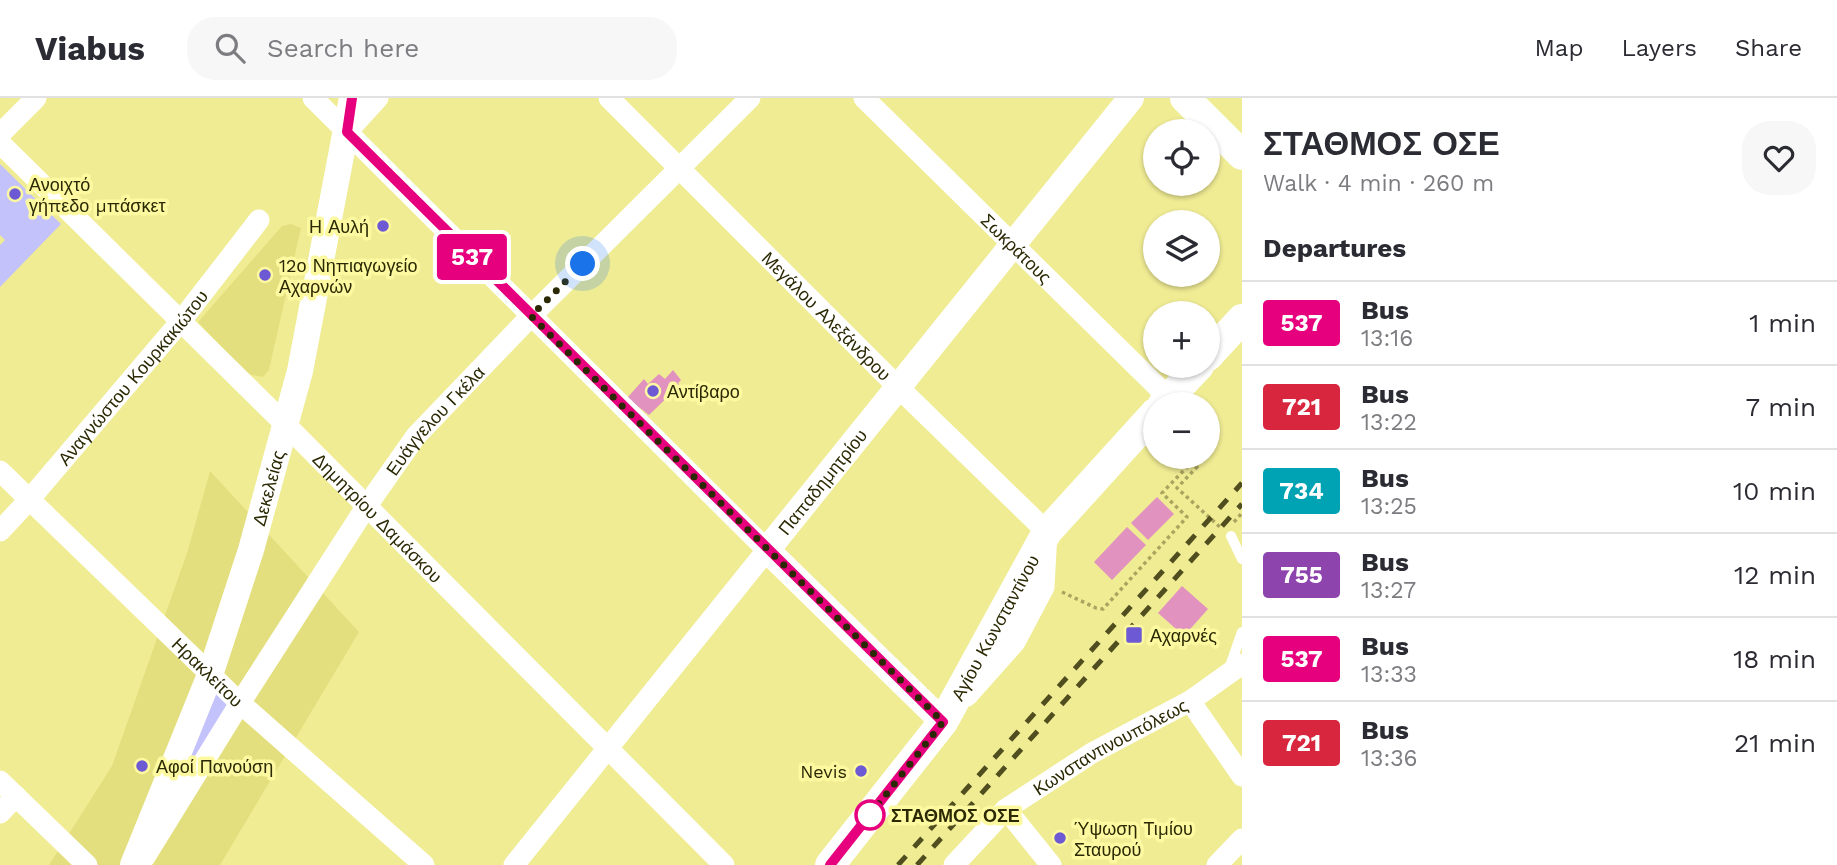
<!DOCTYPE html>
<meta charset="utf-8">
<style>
:root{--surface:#fff;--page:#f7f7f7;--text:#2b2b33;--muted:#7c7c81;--line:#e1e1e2}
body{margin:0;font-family:"Work Sans",sans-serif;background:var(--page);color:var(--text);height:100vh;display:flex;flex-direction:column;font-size:26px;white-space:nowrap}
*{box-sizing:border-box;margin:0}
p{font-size:23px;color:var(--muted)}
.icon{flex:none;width:38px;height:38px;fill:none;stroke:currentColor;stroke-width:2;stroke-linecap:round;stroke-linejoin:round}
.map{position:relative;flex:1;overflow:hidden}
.sheet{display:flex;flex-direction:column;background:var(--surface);width:595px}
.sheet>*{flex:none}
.badge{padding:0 14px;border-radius:5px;font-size:24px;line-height:46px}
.controls{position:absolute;left:1143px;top:21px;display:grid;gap:14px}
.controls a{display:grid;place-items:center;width:77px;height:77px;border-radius:50%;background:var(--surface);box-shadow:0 2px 5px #0004;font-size:35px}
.you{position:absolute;width:35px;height:35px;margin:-18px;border:5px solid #fff;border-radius:50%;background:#1a73e8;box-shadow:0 0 0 10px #1a73e833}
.map>.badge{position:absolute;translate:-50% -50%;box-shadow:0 0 0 4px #fff}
h2{padding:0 21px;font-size:26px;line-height:63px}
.round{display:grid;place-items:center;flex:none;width:74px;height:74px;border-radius:28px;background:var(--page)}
.headline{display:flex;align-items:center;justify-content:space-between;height:119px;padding:0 21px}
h1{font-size:33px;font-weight:600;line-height:52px}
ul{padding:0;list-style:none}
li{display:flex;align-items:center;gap:21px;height:84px;padding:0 21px;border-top:2px solid var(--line)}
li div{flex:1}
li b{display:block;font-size:26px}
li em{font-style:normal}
li .badge{min-width:77px;font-weight:700;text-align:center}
header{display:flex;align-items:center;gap:42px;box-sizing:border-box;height:98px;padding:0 35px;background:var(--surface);border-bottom:2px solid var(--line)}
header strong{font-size:33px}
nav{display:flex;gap:38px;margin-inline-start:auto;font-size:24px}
.search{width:490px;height:63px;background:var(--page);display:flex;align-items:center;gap:18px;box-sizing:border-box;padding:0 24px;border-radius:28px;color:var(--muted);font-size:26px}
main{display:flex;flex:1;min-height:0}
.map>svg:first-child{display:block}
</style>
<header>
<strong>Viabus</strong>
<div class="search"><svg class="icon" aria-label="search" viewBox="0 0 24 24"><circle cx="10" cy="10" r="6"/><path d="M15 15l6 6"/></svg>Search here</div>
<nav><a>Map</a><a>Layers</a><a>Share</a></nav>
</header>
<main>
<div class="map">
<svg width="1242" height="767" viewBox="0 0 1242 767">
<rect width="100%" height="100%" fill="#f0ec94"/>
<g fill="#e4df7e">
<path d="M291 126 301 130 269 272 263 279 247 276 198 224 282 128Z"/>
<path d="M210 373 359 534 220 767H49L112 668 188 452Z"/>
</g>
<g fill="#c4c2fb">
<path d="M0 66 61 126 0 189V147L5 142 0 137Z"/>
<path d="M213 584 232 602 161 722Z"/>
</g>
<g fill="#e192be">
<path d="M673 272 681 282 678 285 680 287 649 317 627 300 644 281 648 286 659 276 665 281Z"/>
<path d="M1157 399 1174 416 1148 442 1131 425Z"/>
<path d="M1127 429 1146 447 1112 482 1094 464Z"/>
<path d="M1182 488 1208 511 1184 538 1158 515Z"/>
</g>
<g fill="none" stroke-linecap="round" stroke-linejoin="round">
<g stroke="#a9a55f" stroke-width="3.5" stroke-dasharray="3.5 3.5" stroke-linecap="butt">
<path d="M1234 424 1242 415"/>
<path d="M1062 494 1096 510 1103 511 1187 419 1162 395 1191 365 1197 369 1177 390 1221 430"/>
</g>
<g stroke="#fff" stroke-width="10">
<path d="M1231 438 1242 461"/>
<path d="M1229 571 1242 534"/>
</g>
<g stroke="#fff" stroke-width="21">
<path d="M313 0 767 452 514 767"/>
<path id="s1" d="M609 0 898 289 1047 434 1044 489 1015 544 967 598"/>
<path id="s2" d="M864 0 1169 300"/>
<path d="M347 34 378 0"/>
<path d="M0 36 36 0"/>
<path id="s3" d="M0 45 286 327 724 767"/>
<path id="s4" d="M0 373 240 605 424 767"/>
<path id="s5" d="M0 433 29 402 181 223 259 122"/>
<path d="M1190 603 1242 678"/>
<path d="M0 683 87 767"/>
<path d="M1006 711 1051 767"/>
<path d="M0 715 16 698"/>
<path id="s6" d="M145 759 240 605 366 409 416 338 531 218 750 0"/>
<path id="s7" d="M954 767 1006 711 1092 655 1190 603 1242 566"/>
<path d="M1217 767 1242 741"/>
</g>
<g stroke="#fff" stroke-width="26">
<path id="s8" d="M943 624 767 452 1131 0"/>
<path id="s9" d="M133 767 210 577 251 452 300 273 352 0"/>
</g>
<g stroke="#fff" stroke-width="30">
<path d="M1185 0 1242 57"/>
<path d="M1208 258 1242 221"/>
<path d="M1163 306 1199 268"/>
<path id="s10" d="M830 767 943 624 1047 434 1155 315"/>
</g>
<g stroke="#504e1f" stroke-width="5" stroke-dasharray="12 12" stroke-linecap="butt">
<path d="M898 767 1242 385"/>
<path d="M917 767 1242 406"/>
</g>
</g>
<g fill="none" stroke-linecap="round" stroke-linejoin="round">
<defs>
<path id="line" d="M352 0 347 34 943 624 830 767"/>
</defs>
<use href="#line" stroke="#fff" stroke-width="16"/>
<use href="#line" stroke="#e6007e" stroke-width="10"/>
<path stroke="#2b2903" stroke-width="7" stroke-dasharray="0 12.6" d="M583 166 531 218 943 624 870 717"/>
</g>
<g fill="#6c59d3" stroke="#fdf9a1" stroke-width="2.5">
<circle cx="15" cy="96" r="7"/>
<circle cx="383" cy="128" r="7"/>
<circle cx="265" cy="177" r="7"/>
<circle cx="653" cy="293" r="7"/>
<rect x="1125" y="528" width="18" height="18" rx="3.5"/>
<circle cx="142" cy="668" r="7"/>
<circle cx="861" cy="673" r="7"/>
<circle cx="1060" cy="740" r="7"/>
</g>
<circle fill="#fff" stroke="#e6007e" stroke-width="3.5" cx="870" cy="717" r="14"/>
<g text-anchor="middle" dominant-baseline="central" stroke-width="7" stroke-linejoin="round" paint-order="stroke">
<g font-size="18" fill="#2b2903" stroke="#fdf9a1" text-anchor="start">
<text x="29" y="86">Ανοιχτό<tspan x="29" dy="21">γήπεδο μπάσκετ</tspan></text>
<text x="369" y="128" text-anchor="end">Η Αυλή</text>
<text x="279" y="167">12ο Νηπιαγωγείο<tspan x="279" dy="21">Αχαρνών</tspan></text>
<text x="667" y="293">Αντίβαρο</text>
<text x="1150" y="537">Αχαρνές</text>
<text x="156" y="668">Αφοί Πανούση</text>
<text x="847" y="673" text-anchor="end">Nevis</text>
<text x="1074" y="730">Ύψωση Τιμίου<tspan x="1074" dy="21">Σταυρού</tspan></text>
</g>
<g font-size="18" fill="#2b2903" stroke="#fdf9a1">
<text stroke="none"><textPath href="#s2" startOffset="214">Σωκράτους</textPath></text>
<text stroke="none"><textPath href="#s1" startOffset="308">Μεγάλου Αλεξάνδρου</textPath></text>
<text stroke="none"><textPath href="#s5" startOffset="203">Αναγνώστου Κουρκακιώτου</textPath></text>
<text stroke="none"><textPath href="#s6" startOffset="525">Ευάγγελου Γκέλα</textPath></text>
<text stroke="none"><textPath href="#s8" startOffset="334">Παπαδημητρίου</textPath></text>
<text stroke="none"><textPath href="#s9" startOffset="401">Δεκελείας</textPath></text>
<text stroke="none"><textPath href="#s3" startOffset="532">Δημητρίου Δαμάσκου</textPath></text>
<text stroke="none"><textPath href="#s10" startOffset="290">Αγίου Κωνσταντίνου</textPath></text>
<text stroke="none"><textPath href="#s4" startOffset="289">Ηρακλείτου</textPath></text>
<text stroke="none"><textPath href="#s7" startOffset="198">Κωνσταντινουπόλεως</textPath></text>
</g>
<g font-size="18" font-weight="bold" fill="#2b2903" stroke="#fdf9a1" text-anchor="start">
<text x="891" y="717">ΣΤΑΘΜΟΣ ΟΣΕ</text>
</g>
</g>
</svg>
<div class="controls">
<a><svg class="icon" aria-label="locate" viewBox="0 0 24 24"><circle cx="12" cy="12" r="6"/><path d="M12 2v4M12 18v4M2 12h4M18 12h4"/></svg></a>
<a><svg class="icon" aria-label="layers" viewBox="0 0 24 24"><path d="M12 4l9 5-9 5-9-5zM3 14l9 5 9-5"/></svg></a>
<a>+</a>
<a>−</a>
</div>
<div class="you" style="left:583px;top:166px"></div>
<b class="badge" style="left:472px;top:159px;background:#e6007e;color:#fff">537</b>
</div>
<section class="sheet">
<div class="headline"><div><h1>ΣΤΑΘΜΟΣ ΟΣΕ</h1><p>Walk · 4 min · 260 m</p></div><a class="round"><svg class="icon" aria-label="heart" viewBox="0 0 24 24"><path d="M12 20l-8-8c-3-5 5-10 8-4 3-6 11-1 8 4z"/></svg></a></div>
<h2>Departures</h2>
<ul>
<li><span class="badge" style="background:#e6007e;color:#fff">537</span><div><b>Bus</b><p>13:16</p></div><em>1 min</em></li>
<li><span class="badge" style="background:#d7263d;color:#fff">721</span><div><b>Bus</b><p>13:22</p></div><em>7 min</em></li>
<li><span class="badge" style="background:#00a3b4;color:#fff">734</span><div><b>Bus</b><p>13:25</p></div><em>10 min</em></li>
<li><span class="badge" style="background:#8e44ad;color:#fff">755</span><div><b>Bus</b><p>13:27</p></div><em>12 min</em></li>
<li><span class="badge" style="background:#e6007e;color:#fff">537</span><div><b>Bus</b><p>13:33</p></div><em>18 min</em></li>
<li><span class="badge" style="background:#d7263d;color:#fff">721</span><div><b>Bus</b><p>13:36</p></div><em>21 min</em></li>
</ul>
</section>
</main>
